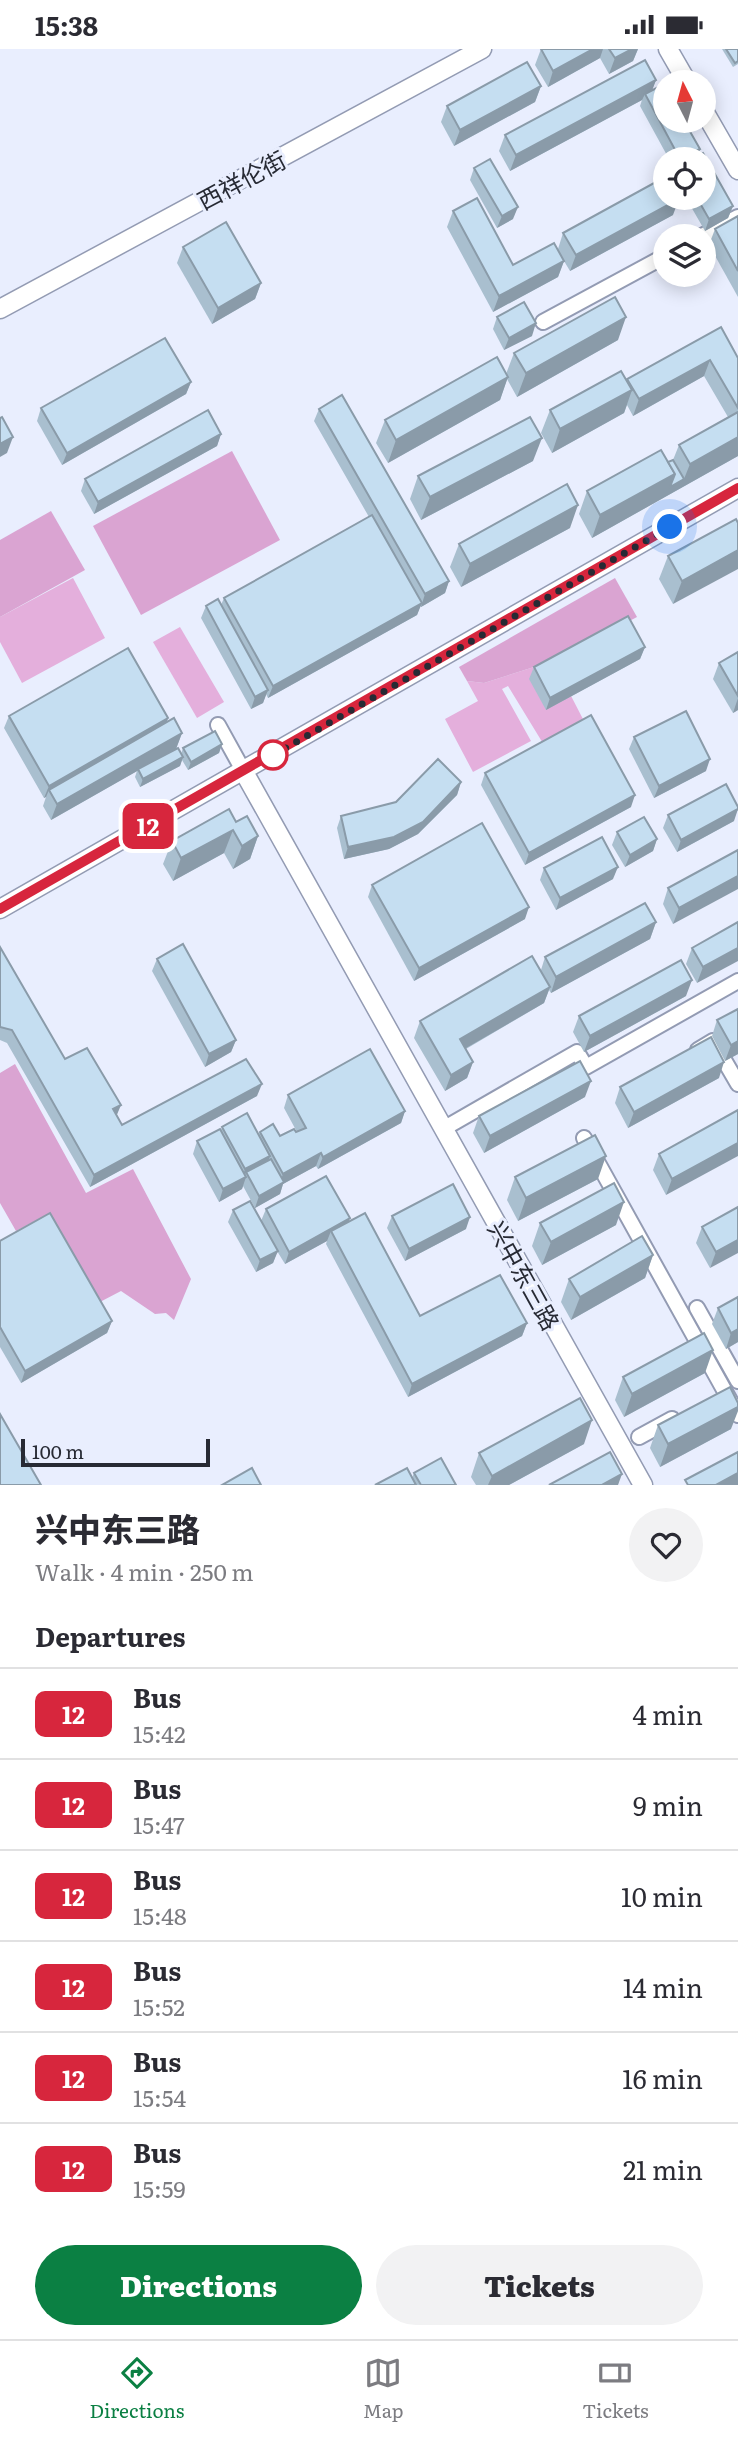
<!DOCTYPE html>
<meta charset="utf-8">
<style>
:root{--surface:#fff;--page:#f2f2f3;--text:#2b2b33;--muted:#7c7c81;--line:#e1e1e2;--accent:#0b8043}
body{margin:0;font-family:Literata,"Noto Sans SC",serif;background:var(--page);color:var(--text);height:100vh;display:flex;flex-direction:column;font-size:26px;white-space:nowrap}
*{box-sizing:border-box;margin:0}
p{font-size:23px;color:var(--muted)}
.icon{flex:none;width:38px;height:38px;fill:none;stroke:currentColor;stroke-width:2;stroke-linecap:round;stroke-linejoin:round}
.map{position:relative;height:1436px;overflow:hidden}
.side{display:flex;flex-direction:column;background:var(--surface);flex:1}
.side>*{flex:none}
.badge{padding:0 14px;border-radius:10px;font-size:24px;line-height:46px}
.needle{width:46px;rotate:354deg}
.controls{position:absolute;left:653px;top:21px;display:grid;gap:14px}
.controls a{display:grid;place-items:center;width:63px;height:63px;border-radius:50%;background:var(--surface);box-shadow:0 4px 18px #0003;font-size:35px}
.scale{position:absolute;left:21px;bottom:18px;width:189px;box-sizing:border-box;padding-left:7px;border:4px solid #272a34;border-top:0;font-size:19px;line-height:24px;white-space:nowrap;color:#272a34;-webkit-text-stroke:5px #e9eefe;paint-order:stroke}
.you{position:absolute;width:35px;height:35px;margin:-18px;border:5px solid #fff;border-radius:50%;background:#1a73e8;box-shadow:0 0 0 10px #1a73e833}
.map>.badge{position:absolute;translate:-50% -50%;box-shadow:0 0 0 4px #fff}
h2{padding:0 35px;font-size:26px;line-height:63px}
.round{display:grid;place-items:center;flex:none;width:74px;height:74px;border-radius:37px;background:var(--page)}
.headline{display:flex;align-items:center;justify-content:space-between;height:119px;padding:0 35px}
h1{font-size:33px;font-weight:800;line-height:52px}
.cta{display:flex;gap:14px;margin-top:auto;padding:14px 35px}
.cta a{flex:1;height:80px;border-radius:42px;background:var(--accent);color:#fff;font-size:28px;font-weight:800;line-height:80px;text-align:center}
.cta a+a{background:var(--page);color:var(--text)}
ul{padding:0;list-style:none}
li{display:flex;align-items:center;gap:21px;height:91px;padding:0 35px;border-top:2px solid var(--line)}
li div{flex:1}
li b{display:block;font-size:26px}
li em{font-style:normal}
li .badge{min-width:77px;font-weight:700;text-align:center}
.status{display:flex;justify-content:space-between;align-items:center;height:49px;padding:0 35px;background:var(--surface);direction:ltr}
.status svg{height:19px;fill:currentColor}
.tabs{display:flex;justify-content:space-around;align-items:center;height:98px;border-top:2px solid var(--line);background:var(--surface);font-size:19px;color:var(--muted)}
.tabs a{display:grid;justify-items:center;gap:4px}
.tabs .current{color:var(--accent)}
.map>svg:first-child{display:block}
</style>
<div class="status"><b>15:38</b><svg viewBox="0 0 49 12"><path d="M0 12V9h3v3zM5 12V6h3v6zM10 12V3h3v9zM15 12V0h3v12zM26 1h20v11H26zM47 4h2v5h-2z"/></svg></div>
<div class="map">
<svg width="738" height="1436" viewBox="0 0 738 1436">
<rect width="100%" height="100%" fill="#e9eefe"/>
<g fill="#e4afdc">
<path d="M73 529 105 589 22 634 0 593V568Z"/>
<path d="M180 578 224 653 197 669 153 593Z"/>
<path d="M553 612 585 674 544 696 508 637 502 640 531 692 473 723 445 670 478 652 467 632 484 634Z"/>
</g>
<g fill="#daa4d2">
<path d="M232 402 280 491 141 566 93 477Z"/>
<path d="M51 462 85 521 0 568V491Z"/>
<path d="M615 529 637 568 553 612 484 634 467 632 459 618Z"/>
<path d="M15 1015 86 1144 133 1120 191 1230 174 1271 166 1264 155 1265 121 1242 98 1254 46 1166 16 1182 0 1154V1024Z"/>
</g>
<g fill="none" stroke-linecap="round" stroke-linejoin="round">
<defs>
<g id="minor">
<path d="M702 187 738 168"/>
<path d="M543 273 665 207"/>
<path d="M218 676 244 723"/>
<path d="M698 1001 713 992 738 1035"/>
<path d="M443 1080 577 1003 586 1018 738 932"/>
<path d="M584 1089 738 1366"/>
<path d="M697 1259 738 1332"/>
<path d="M639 1388 672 1370"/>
</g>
<g id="tertiary">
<path d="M668 0 687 33"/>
<path d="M704 62 738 121"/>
<path d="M0 260 482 0"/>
<path d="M244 723 643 1436"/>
<path d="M0 860 738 439"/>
</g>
</defs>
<use href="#minor" stroke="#939bb3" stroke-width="18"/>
<use href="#tertiary" stroke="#939bb3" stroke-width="21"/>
<use href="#minor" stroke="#fff" stroke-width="14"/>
<use href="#tertiary" stroke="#fff" stroke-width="18"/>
</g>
<g fill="#a9bfcf">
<path d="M541 0H638L633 12 609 25 600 9 548 38 535 16Z"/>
<path d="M722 0H738V15L733 18Z"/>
<path d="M645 11 656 31 652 41 664 35 665 37V72H684L700 100 697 108 703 104 733 157 728 169 705 182 686 149H704V110H669L640 57 642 51 510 122 499 102 505 86Z"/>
<path d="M541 37 535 53 454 97 441 73 447 57Z"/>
<path d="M474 119 513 170 497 179 470 131Z"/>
<path d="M453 162 513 216 558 200 563 184 673 166 570 222 564 212 558 228 493 263 447 178Z"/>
<path d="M738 167V248L709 196 715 180Z"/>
<path d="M183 198 261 234 255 250 212 275 177 214Z"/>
<path d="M497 268 532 287 504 301 493 280Z"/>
<path d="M721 278 738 309V407L592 489 579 465 587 442 668 413 673 411 679 396 728 368 704 327 633 367 627 356 624 364 552 404 541 384 550 361 627 332V330Z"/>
<path d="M618 291 517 348 507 330 500 351 388 414 376 394 385 371 506 325 514 304Z"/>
<path d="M191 333 186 345 62 416 37 372 41 359Z"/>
<path d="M319 360 449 532 445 544 421 558 420 557 417 566 268 649 266 645 263 654 251 660 201 569 206 557 221 556 224 549 369 468 314 372Z"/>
<path d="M221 385 217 397 94 465 81 442 85 430Z"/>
<path d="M533 412 421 471 410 450 418 427Z"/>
<path d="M738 474 673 555 659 530 668 507Z"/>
<path d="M570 479 461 538 450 518 459 495Z"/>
<path d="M645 598 640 610 546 661 529 630 534 618Z"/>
<path d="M738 603V661L733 664 713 630 719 614Z"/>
<path d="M9 667 168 669 167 673 182 684 176 700 181 705 183 699 222 695 219 704 188 721 182 711 180 717 140 738 135 728 137 722 51 771 43 757 46 748 44 749 4 679Z"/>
<path d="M634 688 706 722 654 749 629 700Z"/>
<path d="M485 724 631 758 525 816 481 736Z"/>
<path d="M461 733 457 746 418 785 389 800 344 810 337 779 341 767 396 753Z"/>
<path d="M668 766 734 772 677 803 663 779Z"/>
<path d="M236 773 258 787 250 810 233 820 224 804 173 832 163 815 172 792Z"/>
<path d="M617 783 657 790 653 802 625 818 612 796Z"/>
<path d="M738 801 673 875 663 855 668 839Z"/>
<path d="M544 819 613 830 556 861 540 831Z"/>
<path d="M372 836 525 870 414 932 368 848Z"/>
<path d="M656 873 650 890 551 944 549 941 544 954 466 1000 473 1013 467 1029 445 1042 414 989 420 972 541 921 545 908Z"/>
<path d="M738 873 697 934 686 915 692 899Z"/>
<path d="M0 898 65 1010 117 1066 122 1076 257 1047 90 1138 7 994 0 991Z"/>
<path d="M157 910 236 991 231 1003 205 1018 152 922Z"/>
<path d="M686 947 584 1003 573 983 579 967Z"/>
<path d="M717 971 738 1005 725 1012 712 987Z"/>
<path d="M719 1029 628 1079 615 1054 620 1038Z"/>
<path d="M288 1046 405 1062 401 1074 318 1120 316 1117 283 1135 280 1145 255 1159 243 1137 242 1140 219 1153 193 1105 197 1092 221 1081 222 1078 259 1085 260 1083 280 1087 297 1083 284 1059Z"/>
<path d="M585 1048 484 1104 473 1084 479 1067Z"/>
<path d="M738 1061 666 1146 653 1121 659 1105Z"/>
<path d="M515 1128 598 1130 518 1172 507 1151Z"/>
<path d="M738 1158 710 1219 696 1194 702 1178Z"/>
<path d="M266 1160 348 1173 420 1267 527 1274 522 1287 408 1348 326 1195 327 1192 285 1215 277 1202 273 1214 256 1223 228 1173 233 1161 261 1172Z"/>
<path d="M392 1167 466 1180 405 1212 387 1179Z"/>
<path d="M540 1174 616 1176 542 1216 532 1197Z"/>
<path d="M0 1192 112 1272 107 1284 21 1334 0 1298Z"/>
<path d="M653 1206 645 1229 571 1271 561 1253 569 1230Z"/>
<path d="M718 1259 738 1293 726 1300 712 1275Z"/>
<path d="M705 1324 624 1368 615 1351 623 1328Z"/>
<path d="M658 1376 731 1380 660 1418 650 1399Z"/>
<path d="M584 1395 509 1436H476L471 1428 479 1404Z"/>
<path d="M414 1424 456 1436H375L412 1429Z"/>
</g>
<g fill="#8a9ba9">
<path d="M593 0H603L600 9 548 38 553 22Z"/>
<path d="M632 0H638L633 12 609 25 615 9Z"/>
<path d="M656 31 650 47 645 45 642 51 510 122 516 106Z"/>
<path d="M541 37 535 53 454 97 460 81Z"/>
<path d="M700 100 696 110H680Z"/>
<path d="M679 150 673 166 570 222 576 206Z"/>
<path d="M733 157 728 169 705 182 709 170Z"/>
<path d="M518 158 513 170 497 179 502 167Z"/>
<path d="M564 212 558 228 493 263 499 247Z"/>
<path d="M261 234 255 250 212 275 218 259Z"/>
<path d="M626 268 618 291 517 348 526 324Z"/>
<path d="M536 274 532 287 504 301 509 289Z"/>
<path d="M710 311 704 327 633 367 639 350Z"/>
<path d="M508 328 500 351 388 414 396 391Z"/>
<path d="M191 333 186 345 62 416 67 404Z"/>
<path d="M632 341 624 364 552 404 560 380Z"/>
<path d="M221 385 217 397 94 465 98 453Z"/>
<path d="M13 388 7 404 0 408V395Z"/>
<path d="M738 388V407L592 489 600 466 675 425 684 430 690 415Z"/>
<path d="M542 389 533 412 421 471 430 448Z"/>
<path d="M578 456 570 479 461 538 470 515Z"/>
<path d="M738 501V520L673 555 682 532Z"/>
<path d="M449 532 445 544 421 558 425 545Z"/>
<path d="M422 554 417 566 268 649 273 637Z"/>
<path d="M645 598 640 610 546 661 550 649Z"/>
<path d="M268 641 263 654 251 660 255 648Z"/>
<path d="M738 649V661L733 664Z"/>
<path d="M168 669 164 682 49 741 46 748 44 749 49 737Z"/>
<path d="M182 684 176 700 51 771 57 755Z"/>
<path d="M222 695 219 704 188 721 191 713Z"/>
<path d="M183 708 180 717 140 738 143 730Z"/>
<path d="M710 710 706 722 654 749 659 737Z"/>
<path d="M461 733 457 746 418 785 389 800 344 810 348 798Z"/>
<path d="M635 746 631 758 525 816 529 804Z"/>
<path d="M738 760 734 772 677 803 681 791Z"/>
<path d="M233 781 224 804 173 832 181 809Z"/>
<path d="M258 787 250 810 233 820 242 797Z"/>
<path d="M657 790 653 802 625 818 630 806Z"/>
<path d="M618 818 613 830 556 861 560 849Z"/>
<path d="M738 827V840L673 875 679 859Z"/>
<path d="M529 858 525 870 414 932 419 919Z"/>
<path d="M656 873 650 890 551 944 556 928Z"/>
<path d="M738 899V912L697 934 703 918Z"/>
<path d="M692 931 686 947 584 1003 590 987Z"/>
<path d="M550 938 544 954 454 1006 460 990Z"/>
<path d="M236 991 231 1003 205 1018 209 1005Z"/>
<path d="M738 992V1005L725 1012 731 996Z"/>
<path d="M473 1013 467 1029 445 1042 451 1026Z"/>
<path d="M724 1013 719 1029 628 1079 634 1063Z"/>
<path d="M591 1032 585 1048 484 1104 490 1087Z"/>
<path d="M262 1035 257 1047 90 1138 94 1126Z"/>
<path d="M121 1056 116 1068 113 1060Z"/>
<path d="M405 1062 401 1074 318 1120 323 1108Z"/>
<path d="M738 1094V1107L666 1146 672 1130Z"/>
<path d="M321 1104 316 1117 283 1135 280 1145 255 1159 259 1147 279 1136 283 1125Z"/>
<path d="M270 1107 266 1119 246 1123 244 1129 246 1128 242 1140 219 1153 223 1140 242 1130 245 1120Z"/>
<path d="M606 1107 598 1130 518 1172 526 1149Z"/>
<path d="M624 1153 616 1176 542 1216 551 1193Z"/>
<path d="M470 1168 466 1180 405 1212 409 1200Z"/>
<path d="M350 1169 345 1182H331L327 1192 285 1215 289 1203Z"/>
<path d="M738 1191V1204L710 1219 716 1203Z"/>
<path d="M278 1202 273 1214 256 1223 260 1211Z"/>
<path d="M653 1206 645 1229 571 1271 580 1248Z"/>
<path d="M112 1272 107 1284 21 1334 25 1322Z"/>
<path d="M527 1274 522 1287 408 1348 412 1335Z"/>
<path d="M738 1280V1293L726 1300 731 1284Z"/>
<path d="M713 1301 705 1324 624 1368 632 1345Z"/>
<path d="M738 1358V1362L731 1380 660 1418 668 1395Z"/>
<path d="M592 1371 584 1395 509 1436H488L492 1427Z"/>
<path d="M738 1424V1436H716Z"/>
<path d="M622 1425 618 1436H602Z"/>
</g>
<g fill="#c5def1" stroke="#8a9ba9" stroke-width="2">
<path d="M541 0H593L553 22Z"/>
<path d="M609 0H632L615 9Z"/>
<path d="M726 0H738V12L735 14Z"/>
<path d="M645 11 656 31 516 106 505 86Z"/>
<path d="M527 13 541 37 460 81 447 57Z"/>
<path d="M664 35 665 37V72H684L700 100 680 110 645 45Z"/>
<path d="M703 104 733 157 709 170 697 149H704V110H692Z"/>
<path d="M490 110 518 158 502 167 474 119Z"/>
<path d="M665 128V149L679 150 576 206 563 184Z"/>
<path d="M477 149 513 216 554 194 564 212 499 247 453 162Z"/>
<path d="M738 167V222L715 180Z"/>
<path d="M226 173 261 234 218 259 183 198Z"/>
<path d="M615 248 626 268 526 324 514 304Z"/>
<path d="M524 253 536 274 509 289 497 268Z"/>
<path d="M721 278 738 309V359L710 311 639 350 627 330Z"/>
<path d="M165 289 191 333 67 404 41 359Z"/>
<path d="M497 308 508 328 396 391 385 371Z"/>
<path d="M621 322 632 341 560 380 550 361Z"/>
<path d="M342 346 449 532 425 545 319 360Z"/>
<path d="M208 361 221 385 98 453 85 430Z"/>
<path d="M738 363V388L690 415 679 396Z"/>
<path d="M2 368 13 388 0 395V369Z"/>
<path d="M530 368 542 389 430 448 418 427Z"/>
<path d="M661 401 675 425 600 466 587 442Z"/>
<path d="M673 411 684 430 670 438 675 425 668 413Z"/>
<path d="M567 435 578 456 470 515 459 495Z"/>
<path d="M372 466 422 554 273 637 224 549Z"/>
<path d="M736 470 738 474V501L682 532 668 507Z"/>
<path d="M218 550 268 641 255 648 206 557Z"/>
<path d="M628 567 645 598 550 649 534 618Z"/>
<path d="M128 599 168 669 49 737 9 667Z"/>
<path d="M738 603V647L719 614Z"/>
<path d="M686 662 710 710 659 737 634 688Z"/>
<path d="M591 666 635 746 529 804 485 724Z"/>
<path d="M174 669 182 684 57 755 49 741Z"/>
<path d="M215 682 222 695 191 713 183 699Z"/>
<path d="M178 699 183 708 143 730 138 720Z"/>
<path d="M438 710 461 733 423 773 394 788 348 798 341 767 396 753Z"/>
<path d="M726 735 738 758V760L681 791 668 766Z"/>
<path d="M229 760 236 773 247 767 258 787 242 797 233 781 181 809 172 792Z"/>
<path d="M644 768 657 790 630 806 617 783Z"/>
<path d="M482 774 529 858 419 919 372 836Z"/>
<path d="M602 788 618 818 560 849 544 819Z"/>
<path d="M738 801V827L679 859 668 839Z"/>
<path d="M645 854 656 873 556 928 545 908Z"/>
<path d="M738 873V899L703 918 692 899Z"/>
<path d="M183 895 236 991 209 1005 157 910Z"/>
<path d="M0 898 65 1010 87 999 121 1056 113 1060 122 1076 246 1010 262 1035 94 1126 12 981 0 978Z"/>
<path d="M532 907 550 938 460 990 473 1013 451 1026 420 972Z"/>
<path d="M681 911 692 931 590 987 579 967Z"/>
<path d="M738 960V992L731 996 717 971Z"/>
<path d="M711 988 724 1013 634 1063 620 1038Z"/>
<path d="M370 1000 405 1062 323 1108 321 1104 283 1125 260 1083 273 1075 280 1087 294 1080 296 1083 306 1079 288 1046Z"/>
<path d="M580 1012 591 1032 490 1087 479 1067Z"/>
<path d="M738 1061V1094L672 1130 659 1105Z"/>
<path d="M247 1064 270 1107 245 1120 222 1078Z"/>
<path d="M220 1080 246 1128 223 1140 197 1092Z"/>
<path d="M595 1086 606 1107 526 1149 515 1128Z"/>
<path d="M271 1110 284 1133 259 1147 246 1123Z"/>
<path d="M326 1127 350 1169 289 1203 266 1160Z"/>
<path d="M614 1134 624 1153 551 1193 540 1174Z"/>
<path d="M453 1135 470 1168 409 1200 392 1167Z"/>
<path d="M250 1152 278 1202 260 1211 233 1161Z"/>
<path d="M738 1158V1191L716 1203 702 1178Z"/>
<path d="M50 1164 112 1272 25 1322 0 1278V1192Z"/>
<path d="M365 1164 420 1267 500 1226 527 1274 412 1335 331 1182Z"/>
<path d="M642 1187 653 1206 580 1248 569 1230Z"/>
<path d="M738 1248V1280L731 1284 718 1259Z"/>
<path d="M704 1284 713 1301 632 1345 623 1328Z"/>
<path d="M730 1338 738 1354V1358L668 1395 658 1376Z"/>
<path d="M580 1349 592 1371 492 1427 479 1404Z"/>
<path d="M0 1365 41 1436H0Z"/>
<path d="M610 1403 622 1425 602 1436H549Z"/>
<path d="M738 1403V1424L716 1436H688L685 1431Z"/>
<path d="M441 1409 456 1436H421L414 1424Z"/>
<path d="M252 1419 261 1436H222Z"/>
<path d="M407 1419 416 1436H375Z"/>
</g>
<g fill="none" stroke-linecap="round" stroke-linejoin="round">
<defs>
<path id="line" d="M0 860 738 439"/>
</defs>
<use href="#line" stroke="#fff" stroke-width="16"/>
<use href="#line" stroke="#d7263d" stroke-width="10"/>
<path stroke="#272a34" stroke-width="7" stroke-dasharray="0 12.6" d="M273 706 263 712 670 478"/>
</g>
<circle fill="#fff" stroke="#d7263d" stroke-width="3.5" cx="273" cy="706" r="14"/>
<g text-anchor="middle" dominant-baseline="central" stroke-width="6" stroke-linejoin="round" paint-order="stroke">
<g font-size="24" fill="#272a34" stroke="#e9eefe">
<text transform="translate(241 130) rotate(-28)">西祥伦街</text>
<text transform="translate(525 1226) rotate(61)">兴中东三路</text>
</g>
</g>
</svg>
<div class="controls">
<a><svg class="needle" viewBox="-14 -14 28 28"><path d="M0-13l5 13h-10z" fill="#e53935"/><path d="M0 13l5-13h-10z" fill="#7c7c81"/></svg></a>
<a><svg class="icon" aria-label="locate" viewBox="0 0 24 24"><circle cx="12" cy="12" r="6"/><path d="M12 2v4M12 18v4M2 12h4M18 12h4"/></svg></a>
<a><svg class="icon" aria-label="layers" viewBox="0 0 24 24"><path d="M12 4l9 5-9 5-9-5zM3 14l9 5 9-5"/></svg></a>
</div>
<div class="scale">100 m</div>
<div class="you" style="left:670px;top:478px"></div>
<b class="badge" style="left:148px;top:777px;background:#d7263d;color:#fff">12</b>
</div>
<section class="side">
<div class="headline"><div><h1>兴中东三路</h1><p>Walk · 4 min · 250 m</p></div><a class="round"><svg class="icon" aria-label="heart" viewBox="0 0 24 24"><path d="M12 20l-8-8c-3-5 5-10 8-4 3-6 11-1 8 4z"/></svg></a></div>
<h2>Departures</h2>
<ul>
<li><span class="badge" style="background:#d7263d;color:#fff">12</span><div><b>Bus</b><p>15:42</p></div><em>4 min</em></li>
<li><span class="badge" style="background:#d7263d;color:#fff">12</span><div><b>Bus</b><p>15:47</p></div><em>9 min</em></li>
<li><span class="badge" style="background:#d7263d;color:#fff">12</span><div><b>Bus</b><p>15:48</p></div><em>10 min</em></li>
<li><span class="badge" style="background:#d7263d;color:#fff">12</span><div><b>Bus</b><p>15:52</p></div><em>14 min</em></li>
<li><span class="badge" style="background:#d7263d;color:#fff">12</span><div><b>Bus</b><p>15:54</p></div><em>16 min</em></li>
<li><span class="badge" style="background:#d7263d;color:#fff">12</span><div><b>Bus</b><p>15:59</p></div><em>21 min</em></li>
</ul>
<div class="cta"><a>Directions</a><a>Tickets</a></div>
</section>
<nav class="tabs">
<a class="current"><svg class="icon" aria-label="directions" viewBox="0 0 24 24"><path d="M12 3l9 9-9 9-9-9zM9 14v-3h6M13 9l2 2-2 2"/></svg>Directions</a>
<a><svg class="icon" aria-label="map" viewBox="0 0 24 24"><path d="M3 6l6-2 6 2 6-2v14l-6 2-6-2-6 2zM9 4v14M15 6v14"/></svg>Map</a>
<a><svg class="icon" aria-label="tickets" viewBox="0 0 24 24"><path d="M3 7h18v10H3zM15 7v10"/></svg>Tickets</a>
</nav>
